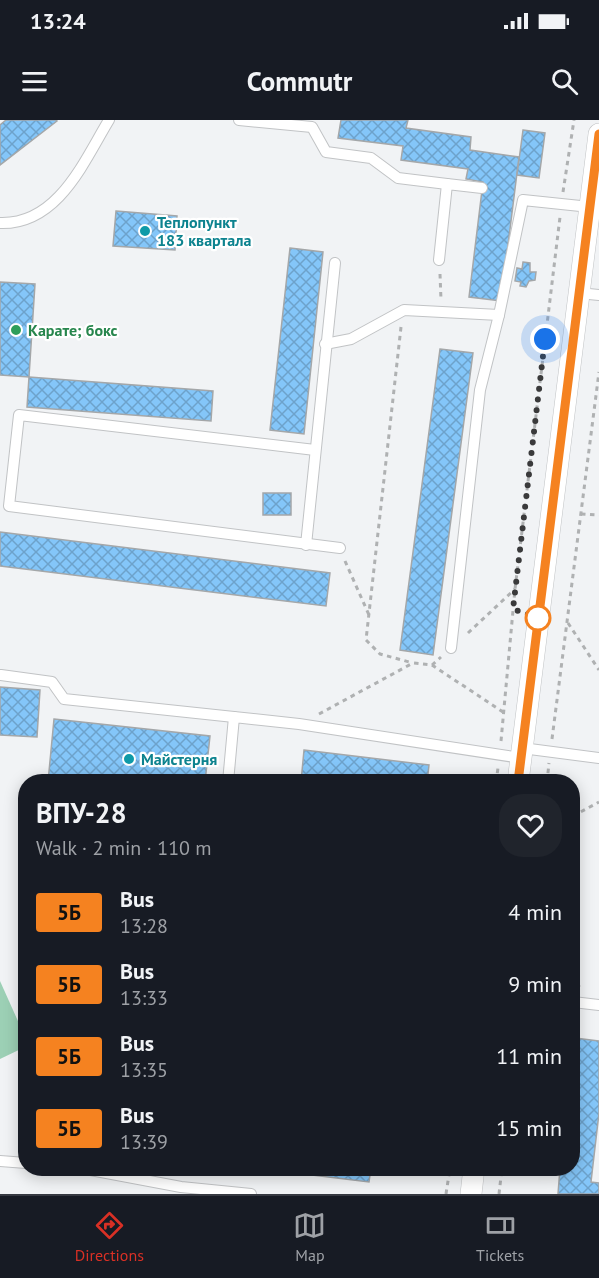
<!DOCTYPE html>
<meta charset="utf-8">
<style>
:root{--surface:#171b24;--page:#20242c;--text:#f1f3f6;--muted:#9ea1a6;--line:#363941;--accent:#d93025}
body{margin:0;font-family:"PT Sans",sans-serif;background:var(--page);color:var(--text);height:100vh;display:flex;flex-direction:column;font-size:22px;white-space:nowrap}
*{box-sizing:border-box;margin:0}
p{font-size:20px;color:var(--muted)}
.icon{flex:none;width:33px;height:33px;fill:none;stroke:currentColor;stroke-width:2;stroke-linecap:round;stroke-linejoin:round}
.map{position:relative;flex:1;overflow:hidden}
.drawer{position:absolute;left:18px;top:654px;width:562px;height:402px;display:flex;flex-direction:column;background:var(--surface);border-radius:24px;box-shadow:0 3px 15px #0003}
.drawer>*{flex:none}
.badge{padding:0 12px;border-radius:4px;font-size:21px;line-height:39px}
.you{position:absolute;width:30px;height:30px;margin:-15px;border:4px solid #fff;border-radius:50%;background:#1a73e8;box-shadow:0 0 0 9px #1a73e833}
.map>.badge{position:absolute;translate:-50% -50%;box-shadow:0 0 0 3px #fff}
.round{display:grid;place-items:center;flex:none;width:63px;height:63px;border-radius:24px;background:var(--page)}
.summary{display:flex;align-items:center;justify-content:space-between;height:102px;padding:0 18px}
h1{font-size:28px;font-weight:700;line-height:45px}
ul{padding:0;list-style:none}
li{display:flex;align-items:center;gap:18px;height:72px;padding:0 18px}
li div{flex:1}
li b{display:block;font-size:22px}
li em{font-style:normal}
li .badge{min-width:66px;font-weight:700;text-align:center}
.status{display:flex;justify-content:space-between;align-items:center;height:42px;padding:0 30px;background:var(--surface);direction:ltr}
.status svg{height:16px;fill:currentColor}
header{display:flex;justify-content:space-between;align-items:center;height:78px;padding:0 18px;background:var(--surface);font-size:27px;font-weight:700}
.tabs{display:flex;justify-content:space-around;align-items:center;height:84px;border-top:2px solid var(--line);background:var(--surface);font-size:16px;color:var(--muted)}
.tabs a{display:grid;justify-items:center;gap:3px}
.tabs .active{color:var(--accent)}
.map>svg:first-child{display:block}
</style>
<div class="status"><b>13:24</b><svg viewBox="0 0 49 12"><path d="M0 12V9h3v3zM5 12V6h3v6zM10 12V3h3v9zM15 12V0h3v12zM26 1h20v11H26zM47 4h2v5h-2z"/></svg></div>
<header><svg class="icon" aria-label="menu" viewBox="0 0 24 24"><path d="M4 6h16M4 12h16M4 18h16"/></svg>Commutr<svg class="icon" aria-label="search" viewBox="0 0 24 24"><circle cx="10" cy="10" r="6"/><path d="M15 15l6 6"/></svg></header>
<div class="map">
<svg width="599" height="1074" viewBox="0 0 599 1074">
<defs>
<pattern id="building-cross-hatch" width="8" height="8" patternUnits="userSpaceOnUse" patternTransform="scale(1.5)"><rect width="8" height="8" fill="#84c6f9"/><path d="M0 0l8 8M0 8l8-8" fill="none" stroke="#6da2cb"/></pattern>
</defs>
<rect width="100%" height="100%" fill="#f1f3f5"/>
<path fill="#9cd0b5" d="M0 861 26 919 25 927 0 939Z"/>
<g fill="url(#building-cross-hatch)" stroke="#a4a7a9" stroke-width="1.5">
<path d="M6 0H56L57 1 0 45V5Z"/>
<path d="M341 0H408L406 8 471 17 470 30 519 37 501 181 469 177 483 62 466 59 468 49 401 40 403 26 338 18Z"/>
<path d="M523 10 545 13 539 58 517 55Z"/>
<path d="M116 91 177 96 175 130 113 126Z"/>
<path d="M290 128 323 132 304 314 270 310Z"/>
<path d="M523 142 530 143V152H536L535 160 529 161 526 167 520 166 521 162 515 161 517 148 522 149Z"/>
<path d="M0 162 35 164 29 257 0 255Z"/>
<path d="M440 229 473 233 433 535 400 530Z"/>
<path d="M29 257 213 271 211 301 27 287Z"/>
<rect x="263" y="373" width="28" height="22"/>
<path d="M0 412 330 453 326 486 0 446Z"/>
<path d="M0 567 40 570 37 617 0 615Z"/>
<path d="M54 599 210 616 205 662H48Z"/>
<path d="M304 630 429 645 427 662H301Z"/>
<path d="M575 918 599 921V993L591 1062 599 1063V1074H558L560 1048H573Z"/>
<path d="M254 1048H371L369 1062Z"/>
</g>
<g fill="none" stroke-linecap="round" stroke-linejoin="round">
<defs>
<g id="lane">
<path d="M239 0 312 7 326 32 371 38 398 58 447 64"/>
<path d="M0 103C58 105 84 41 109 0"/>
<path d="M439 140 447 64 482 68"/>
<path d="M579 173 599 175"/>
<path d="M325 224 351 219 404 190 499 195"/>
<path d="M315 330 19 295 9 386 340 428"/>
<path d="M306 425 335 143"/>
<path d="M451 528 480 270 499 195 523 80 590 87"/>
<path d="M1 555 52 562 64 579 234 597"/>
<path d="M522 628 599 638"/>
<path d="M228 662 234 597 299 604 521 638"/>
<path d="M573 882 599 885"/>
<path d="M0 1041 26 1043"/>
<path d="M80 1048 181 1067 251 1074"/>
</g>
<g id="street">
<path d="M518 662 599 14"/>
<path d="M471 1074 474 1048"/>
</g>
</defs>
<use href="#lane" stroke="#c1c3c5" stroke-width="12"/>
<use href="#street" stroke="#c1c3c5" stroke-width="22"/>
<g stroke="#afb1b2" stroke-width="3" stroke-dasharray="4.5 4.5" stroke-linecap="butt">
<path d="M563 72 574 0"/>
<path d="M440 154 441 180"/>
<path d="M401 207 366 520 380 534 413 543"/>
<path d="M581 394 599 395"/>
<path d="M345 441 369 495"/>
<path d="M568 503 599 550"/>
<path d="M468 513 515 469"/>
<path d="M432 545 503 592"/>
<path d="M319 594 413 543 432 545 441 537"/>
<path d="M552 619 599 252"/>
<path d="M501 621 515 469 560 97"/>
<path d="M496 662 498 648"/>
<path d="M547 662 549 643"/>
<path d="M573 696 599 682"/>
<path d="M573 855 581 870"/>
<path d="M446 1074 450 1048"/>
<path d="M499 1074 502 1048"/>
</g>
<use href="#lane" stroke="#fff" stroke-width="10"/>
<use href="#street" stroke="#fff" stroke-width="21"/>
</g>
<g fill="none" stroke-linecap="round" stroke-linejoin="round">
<defs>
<path id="line" d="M518 662 599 14"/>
</defs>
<use href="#line" stroke="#fff" stroke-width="14"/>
<use href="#line" stroke="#f58220" stroke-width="9"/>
<path stroke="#3a3a3b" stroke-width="6" stroke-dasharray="0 10.8" d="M538 498 513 489 545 219"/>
</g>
<g fill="#0f9aa8" stroke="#fff" stroke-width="2">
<circle cx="145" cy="111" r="6"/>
<circle cx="129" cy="639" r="6"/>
</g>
<circle fill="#2e9e5b" stroke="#fff" stroke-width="2" cx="16" cy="210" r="6"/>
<circle fill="#fff" stroke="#f58220" stroke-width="3" cx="538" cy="498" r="12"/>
<g text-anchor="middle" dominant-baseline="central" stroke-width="4.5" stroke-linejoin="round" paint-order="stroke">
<g font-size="16" font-weight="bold" fill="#0d838f" stroke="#fff" text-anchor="start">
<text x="157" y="102">Теплопункт<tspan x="157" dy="18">183 квартала</tspan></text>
<text x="141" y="639">Майстерня</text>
</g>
<g font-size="16" font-weight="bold" fill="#27864d" stroke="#fff" text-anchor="start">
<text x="28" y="210">Карате; бокс</text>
</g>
</g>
</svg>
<div class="you" style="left:545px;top:219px"></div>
<section class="drawer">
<div class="summary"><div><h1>ВПУ-28</h1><p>Walk · 2 min · 110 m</p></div><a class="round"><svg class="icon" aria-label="heart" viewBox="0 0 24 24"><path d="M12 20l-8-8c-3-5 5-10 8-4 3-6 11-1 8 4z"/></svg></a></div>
<ul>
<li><span class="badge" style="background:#f58220;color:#111">5Б</span><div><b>Bus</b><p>13:28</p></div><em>4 min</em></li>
<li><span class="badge" style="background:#f58220;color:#111">5Б</span><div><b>Bus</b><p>13:33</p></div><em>9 min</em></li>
<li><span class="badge" style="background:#f58220;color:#111">5Б</span><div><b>Bus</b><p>13:35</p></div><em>11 min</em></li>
<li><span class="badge" style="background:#f58220;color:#111">5Б</span><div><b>Bus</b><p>13:39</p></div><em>15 min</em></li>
</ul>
</section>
</div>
<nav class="tabs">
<a class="active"><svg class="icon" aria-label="directions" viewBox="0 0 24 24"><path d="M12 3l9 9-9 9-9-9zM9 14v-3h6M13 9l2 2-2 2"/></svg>Directions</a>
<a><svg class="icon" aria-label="map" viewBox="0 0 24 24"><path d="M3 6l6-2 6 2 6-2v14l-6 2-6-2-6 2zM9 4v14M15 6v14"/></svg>Map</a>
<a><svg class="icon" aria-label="tickets" viewBox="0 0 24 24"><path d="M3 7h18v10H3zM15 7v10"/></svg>Tickets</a>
</nav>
